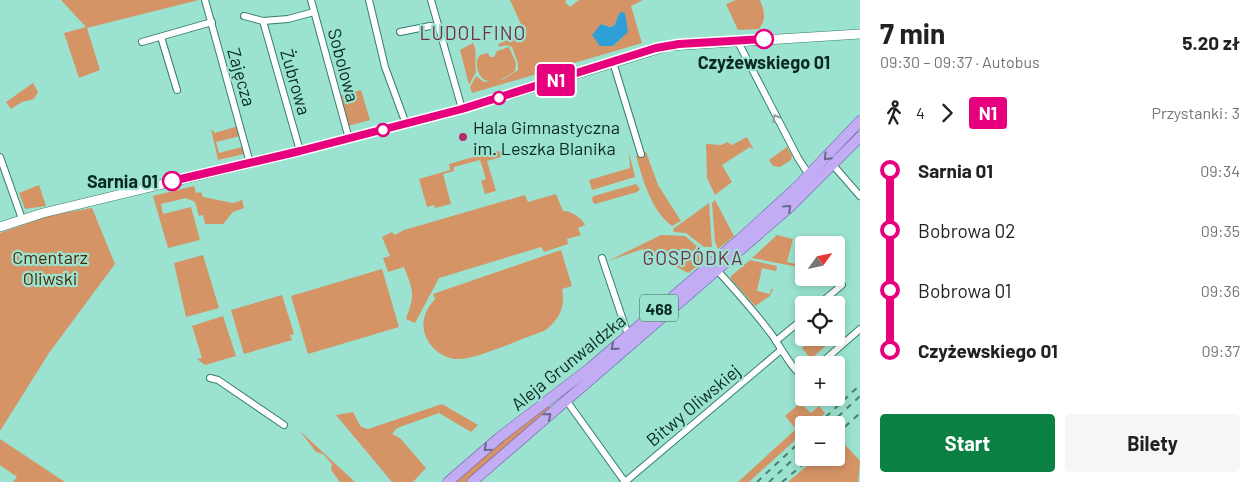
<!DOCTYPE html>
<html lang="pl">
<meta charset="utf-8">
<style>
:root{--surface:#fff;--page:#f6f6f6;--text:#202124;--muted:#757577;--accent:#0b8043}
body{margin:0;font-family:Barlow,sans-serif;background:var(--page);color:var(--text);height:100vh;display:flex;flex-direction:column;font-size:19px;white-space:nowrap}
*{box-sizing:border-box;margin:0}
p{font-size:16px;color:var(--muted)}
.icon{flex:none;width:28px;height:28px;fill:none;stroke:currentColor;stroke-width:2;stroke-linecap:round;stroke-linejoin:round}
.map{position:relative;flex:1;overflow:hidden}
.details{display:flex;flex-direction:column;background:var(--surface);width:400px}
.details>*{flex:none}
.badge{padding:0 10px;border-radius:4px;font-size:18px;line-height:32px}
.needle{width:32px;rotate:57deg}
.fabs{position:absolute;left:795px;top:236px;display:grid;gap:10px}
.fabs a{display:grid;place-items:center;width:50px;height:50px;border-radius:5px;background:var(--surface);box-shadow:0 2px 8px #0003;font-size:25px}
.map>.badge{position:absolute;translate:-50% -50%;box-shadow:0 0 0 2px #fff}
.legs{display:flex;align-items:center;gap:8px;height:55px;padding:0 20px;font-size:16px}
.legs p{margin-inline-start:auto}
.overview{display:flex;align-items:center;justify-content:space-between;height:85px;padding:0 20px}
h1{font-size:28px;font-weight:700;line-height:38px}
.cta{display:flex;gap:10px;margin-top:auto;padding:10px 20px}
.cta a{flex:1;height:58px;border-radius:5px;background:var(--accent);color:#fff;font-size:20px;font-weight:700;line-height:58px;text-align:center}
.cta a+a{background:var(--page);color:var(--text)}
ul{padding:0 20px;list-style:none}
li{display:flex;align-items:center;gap:18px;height:60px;font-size:19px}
li i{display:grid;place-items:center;width:8px;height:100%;margin:0 6px;background:currentColor}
li i::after{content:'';width:12px;height:12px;margin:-6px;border:4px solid;border-radius:50%;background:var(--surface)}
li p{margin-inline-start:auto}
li:first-child i{background:linear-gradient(#0000 50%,currentColor 0)}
li:last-child i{background:linear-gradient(currentColor 50%,#0000 0)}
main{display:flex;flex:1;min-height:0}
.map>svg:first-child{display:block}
</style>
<main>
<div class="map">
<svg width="860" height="482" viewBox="0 0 860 482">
<rect width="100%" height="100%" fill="#9be3d0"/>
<g fill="#d59466" fill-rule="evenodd">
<path d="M61 0H199L87 28 100 70 79 78 64 33 86 27Z"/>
<path d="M510 0H566L565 2 570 7 579 0H643L631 6 642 43 472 93 470 87 476 76 484 82 504 79 518 70V64L512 47 506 45 500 47 498 44 525 33ZM620 12 622 38 613 46 601 24 611 27 614 26Z"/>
<path d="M736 0H760C764 10 767 19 759 29L738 30 726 4Z"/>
<path d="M473 43C478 52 474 61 476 72L469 85 460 50Z"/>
<path d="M509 47 516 63 515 71C503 80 484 89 478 71 476 65 476 60 480 55L488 53 490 57H494L497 51Z"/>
<path d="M33 83 38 92 34 99 22 102 11 109 6 102Z"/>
<path d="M361 90 370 120 348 126 340 96Z"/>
<path d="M238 126 240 136 216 142 219 153 242 147 244 154 218 160 211 129 215 133Z"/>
<path d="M747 137 754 150 750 147 722 165 732 182 715 195 707 178 706 144 721 145 727 142 732 145Z"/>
<path d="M787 147 792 156 791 160 780 167 773 166 769 160Z"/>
<path d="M494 151 507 152 508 155 487 161 496 191 485 194 481 181 486 179 480 160 454 167V171L443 174 451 204 435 208 434 205 427 207 419 179 450 170 449 164Z"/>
<path d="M629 152 635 177 592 190 589 180 630 168Z"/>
<path d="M646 152 658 185 681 221 672 226C651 210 643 180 636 156Z"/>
<path d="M636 184 640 189 637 192 595 204 593 202 592 198 594 196Z"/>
<path d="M39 185 46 206 25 209 19 193Z"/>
<path d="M194 186 196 193 201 192 203 197 233 203 242 200 244 208 233 212 223 224H205L203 215 199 216 195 202 186 198 161 204 163 214 191 207 200 240 168 248 153 196Z"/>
<path d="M556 194 563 211C570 210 582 218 585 225L578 228 581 235 567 239 568 244 544 252 541 247 439 278 415 323 406 319C415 293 414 293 404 267L388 272 383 258 390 256 382 237 392 232 395 235 404 230 525 195 528 202Z"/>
<path d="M715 200 734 236 718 249 715 242 712 203Z"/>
<path d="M709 203 712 247H704L686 233 674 232 673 229Z"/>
<path d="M92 208 115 264 49 353 0 431V233L51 215Z"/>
<path d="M661 235 685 236 710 257 688 273 677 267 666 251 648 262 643 249 608 261Z"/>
<path d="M777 235 793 239 787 262 804 266 803 268 752 258Z"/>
<path d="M561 250 572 286 562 289C566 308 558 321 544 331 523 338 479 358 460 359 445 360 432 350 426 337 420 323 425 310 435 299L433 294Z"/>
<path d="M203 255 219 308 186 317 174 263Z"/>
<path d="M750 260 777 266 776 271 762 268 757 291 770 294 771 289H773L770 296 755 306 731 279V276Z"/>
<path d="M382 269 399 327 308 354 291 296Z"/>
<path d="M282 295 294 334 290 335 292 340 244 354 231 310Z"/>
<path d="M223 316 236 356 205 365 197 359 202 358 192 326Z"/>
<path d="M814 338H826L830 342 811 359 802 348Z"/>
<path d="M800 403 811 413 819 406 825 413 812 425H804V432L749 482H738L796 429 785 416Z"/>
<path d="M442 404 478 425 471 432 439 413 397 428 392 434 400 438 426 468 413 482H392L336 415 353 412 361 427 368 429Z"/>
<path d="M548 405 551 409 466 482H453L506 436Z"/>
<path d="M300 431 355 482H340L331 470 332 464 323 454 316 452Z"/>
<path d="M839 438 860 461 858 482H788L816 458H836V440Z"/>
<path d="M0 439 65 482H13L17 477 0 465Z"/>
</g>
<path fill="#2e9fd7" d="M620 12 625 13 628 32 613 46H600L592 35 601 24 610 27 614 26Z"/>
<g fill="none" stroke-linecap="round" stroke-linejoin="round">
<defs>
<g id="street">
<path d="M205 0 250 163"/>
<path d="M311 0 349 139"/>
<path d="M369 0 385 67 406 124"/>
<path d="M431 0 462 109"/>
<path d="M244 16 263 21 288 19 314 12"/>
<path d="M263 21 300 151"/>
<path d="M400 32 430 26 438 27"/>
<path d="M161 37 177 90"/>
<path d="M737 40 798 158 809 175"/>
<path d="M142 42 212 22"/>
<path d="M613 62 641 154"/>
<path d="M0 157 22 219"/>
<path d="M833 165 860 196"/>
<path d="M602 258 628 335"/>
<path d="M717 270C736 291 755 312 772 335 782 349 791 368 804 378"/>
<path d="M818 305 842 285"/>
<path d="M776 341 804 318"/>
<path d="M819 365 860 329"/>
<path d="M210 378 218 380 284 425"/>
<path d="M566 400 625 482"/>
<path d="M625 482 781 350"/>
</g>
<path id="secondary" d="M0 227 43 213 300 151 462 109 668 46 860 34"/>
<g id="primary">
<path d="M448 482 500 437 590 368 740 239 797 187 860 121"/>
<path d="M472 482 791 206 860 137"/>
</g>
</defs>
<use href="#street" stroke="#367e6d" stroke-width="8"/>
<use href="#secondary" stroke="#367e6d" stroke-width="10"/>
<use href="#primary" stroke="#685aa5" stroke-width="11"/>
<use href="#street" stroke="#fff" stroke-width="6"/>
<use href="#secondary" stroke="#fff" stroke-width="9"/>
<use href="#primary" stroke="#c2acf3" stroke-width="10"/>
<g stroke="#4c7d71" stroke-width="2" stroke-dasharray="6 6" stroke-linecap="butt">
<path d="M817 425 860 385"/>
<path d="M829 425 860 396"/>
<path d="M836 435 860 413"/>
<path d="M757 482 804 438"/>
<path d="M769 482 804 449"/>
<path d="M782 482 811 458"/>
</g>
</g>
<defs><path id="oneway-chevron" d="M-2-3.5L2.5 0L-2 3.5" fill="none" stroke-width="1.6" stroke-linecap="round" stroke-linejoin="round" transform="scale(1.25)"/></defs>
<use stroke="#919f9c" href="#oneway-chevron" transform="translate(776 118) rotate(-118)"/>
<g stroke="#666a8b">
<use href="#oneway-chevron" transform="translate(827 157) rotate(134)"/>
<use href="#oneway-chevron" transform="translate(788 208) rotate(-42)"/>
<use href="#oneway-chevron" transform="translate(614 347) rotate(140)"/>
<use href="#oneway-chevron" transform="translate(548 416) rotate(-41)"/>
<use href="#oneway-chevron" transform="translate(487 448) rotate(139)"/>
</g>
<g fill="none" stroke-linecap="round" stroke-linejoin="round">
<defs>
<path id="line-1" d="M172 181 300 151 462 109 656 48 679 44 764 39"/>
</defs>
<use href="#line-1" stroke="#fff" stroke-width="11"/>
<use href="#line-1" stroke="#e6007e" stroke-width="8"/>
</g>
<g fill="#fff" stroke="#e6007e" stroke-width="2.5">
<circle cx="764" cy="39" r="9"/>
<circle cx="499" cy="98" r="6"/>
<circle cx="383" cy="130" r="6"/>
<circle cx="172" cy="181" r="9"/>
</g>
<circle fill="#b42c6e" stroke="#9be3d0" stroke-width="2" cx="463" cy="137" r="5"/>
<g text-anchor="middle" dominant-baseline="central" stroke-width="4.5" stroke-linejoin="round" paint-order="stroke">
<rect fill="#9be3d0" stroke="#366157" stroke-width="1" x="640" y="294.5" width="38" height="27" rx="4"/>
<g font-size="16" font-weight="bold" fill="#0b2923">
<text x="659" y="308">468</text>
</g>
<g font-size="18" font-weight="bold" fill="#0b2923" stroke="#9be3d0">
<text x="764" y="62">Czyżewskiego 01</text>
<text x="158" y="181" text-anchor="end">Sarnia 01</text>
</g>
<g font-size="18" fill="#0b2923" stroke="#9be3d0">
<text transform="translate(344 65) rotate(75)">Sobolowa</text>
<text transform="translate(242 77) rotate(74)">Zajęcza</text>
<text transform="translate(296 82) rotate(74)">Żubrowa</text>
<text transform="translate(568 362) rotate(-39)">Aleja Grunwaldzka</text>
<text transform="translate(693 405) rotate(-40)">Bitwy Oliwskiej</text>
</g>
<g font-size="18" fill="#0b2923" stroke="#9be3d0" text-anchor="start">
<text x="473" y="127">Hala Gimnastyczna<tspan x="473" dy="21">im. Leszka Blanika</tspan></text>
</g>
<g font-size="18" fill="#502703" stroke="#9be3d0">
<text x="50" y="257">Cmentarz<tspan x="50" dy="21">Oliwski</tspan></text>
</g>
<g font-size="19" letter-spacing="1" fill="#722f4c" stroke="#9be3d0">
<text x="473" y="32">LUDOLFINO</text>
<text x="693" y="257">GOSPÓDKA</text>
</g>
</g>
</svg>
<div class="fabs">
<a><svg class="needle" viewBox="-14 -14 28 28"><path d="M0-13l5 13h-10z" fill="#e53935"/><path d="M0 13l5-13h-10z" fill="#757577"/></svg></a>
<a><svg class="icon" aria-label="locate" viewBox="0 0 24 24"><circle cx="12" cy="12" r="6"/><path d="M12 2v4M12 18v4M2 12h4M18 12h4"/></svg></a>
<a>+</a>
<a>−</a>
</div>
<b class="badge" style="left:556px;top:80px;background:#e6007e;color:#fff">N1</b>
</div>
<section class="details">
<div class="overview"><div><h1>7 min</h1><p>09:30 – 09:37 · Autobus</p></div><b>5.20 zł</b></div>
<div class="legs"><svg class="icon" aria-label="walk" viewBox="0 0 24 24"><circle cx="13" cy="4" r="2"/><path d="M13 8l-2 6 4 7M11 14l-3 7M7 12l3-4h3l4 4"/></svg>4<svg class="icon" aria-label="forward" viewBox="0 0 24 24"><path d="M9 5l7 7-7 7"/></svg><b class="badge" style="background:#e6007e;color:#fff">N1</b><p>Przystanki: 3</p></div>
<ul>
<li><i style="color:#e6007e"></i><b>Sarnia 01</b><p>09:34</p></li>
<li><i style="color:#e6007e"></i><span>Bobrowa 02</span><p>09:35</p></li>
<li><i style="color:#e6007e"></i><span>Bobrowa 01</span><p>09:36</p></li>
<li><i style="color:#e6007e"></i><b>Czyżewskiego 01</b><p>09:37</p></li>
</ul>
<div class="cta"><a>Start</a><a>Bilety</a></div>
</section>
</main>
